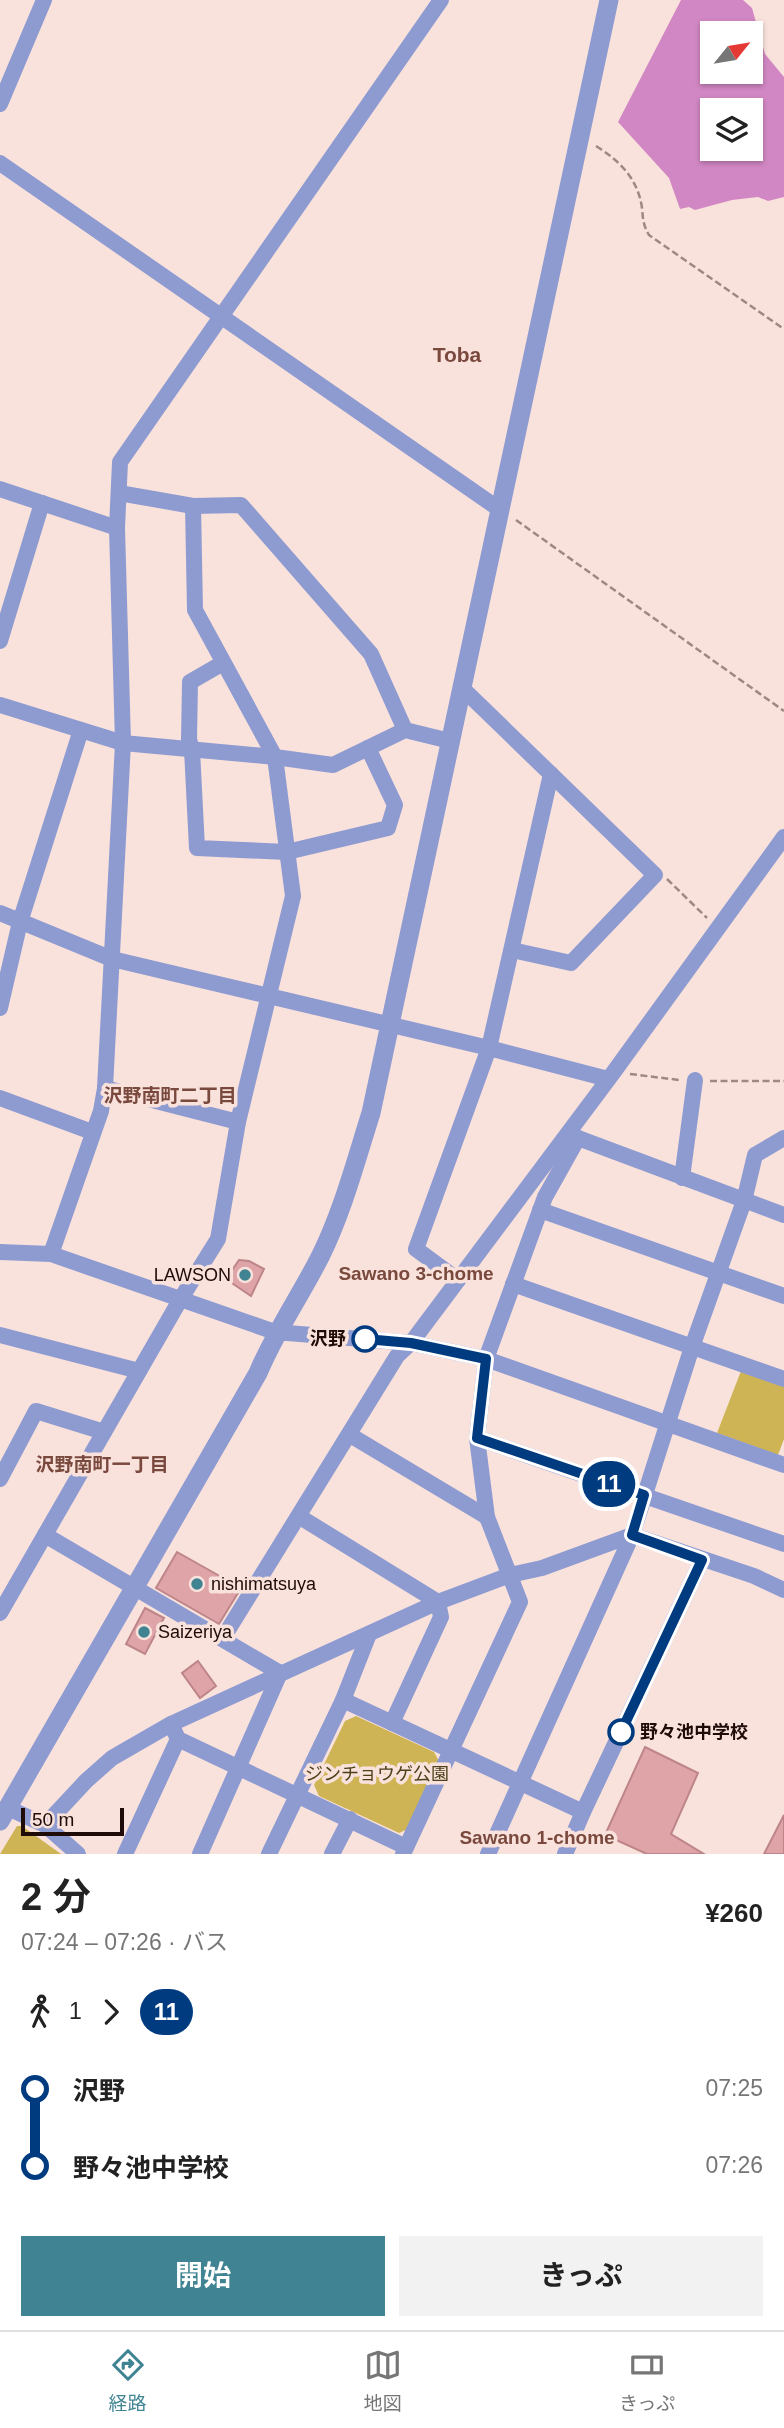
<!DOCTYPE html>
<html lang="ja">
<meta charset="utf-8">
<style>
:root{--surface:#fff;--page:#f2f2f2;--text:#222;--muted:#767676;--line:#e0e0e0;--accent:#408493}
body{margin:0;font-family:Helvetica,"Noto Sans JP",sans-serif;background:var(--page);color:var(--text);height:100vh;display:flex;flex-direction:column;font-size:26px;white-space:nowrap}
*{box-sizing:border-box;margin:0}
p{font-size:23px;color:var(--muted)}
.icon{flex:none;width:38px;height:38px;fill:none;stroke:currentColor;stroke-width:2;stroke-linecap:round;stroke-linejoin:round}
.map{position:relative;height:1854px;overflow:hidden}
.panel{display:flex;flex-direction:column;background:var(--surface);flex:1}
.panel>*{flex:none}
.badge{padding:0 14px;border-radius:23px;font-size:24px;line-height:46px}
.needle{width:46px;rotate:60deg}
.buttons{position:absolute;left:700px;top:21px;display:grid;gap:14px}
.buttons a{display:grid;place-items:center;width:63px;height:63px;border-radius:0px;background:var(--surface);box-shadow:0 2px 5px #0004;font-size:35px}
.scale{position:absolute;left:21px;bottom:18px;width:103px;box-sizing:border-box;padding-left:7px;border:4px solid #1f0b07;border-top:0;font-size:19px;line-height:24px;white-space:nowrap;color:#1f0b07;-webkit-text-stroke:5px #fae2dc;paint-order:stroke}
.map>.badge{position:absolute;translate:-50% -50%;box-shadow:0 0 0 4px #fff}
.legs{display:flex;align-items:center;gap:10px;height:77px;padding:0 21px;font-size:23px}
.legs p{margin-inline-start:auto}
.overview{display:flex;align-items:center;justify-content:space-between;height:119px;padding:0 21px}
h1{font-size:38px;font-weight:700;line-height:52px}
.button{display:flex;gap:14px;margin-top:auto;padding:14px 21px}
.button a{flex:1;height:80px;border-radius:0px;background:var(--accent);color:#fff;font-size:28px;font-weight:700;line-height:80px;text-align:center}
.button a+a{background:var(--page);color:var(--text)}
ul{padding:0 21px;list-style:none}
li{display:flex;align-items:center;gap:24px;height:77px;font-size:26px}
li i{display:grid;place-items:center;width:10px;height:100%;margin:0 9px;background:currentColor}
li i::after{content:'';width:18px;height:18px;margin:-9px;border:5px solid;border-radius:50%;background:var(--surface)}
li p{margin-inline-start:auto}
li:first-child i{background:linear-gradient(#0000 50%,currentColor 0)}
li:last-child i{background:linear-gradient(currentColor 50%,#0000 0)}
.dock{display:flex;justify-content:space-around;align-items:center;height:98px;border-top:2px solid var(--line);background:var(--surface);font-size:19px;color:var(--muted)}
.dock a{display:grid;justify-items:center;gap:4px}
.dock .active{color:var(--accent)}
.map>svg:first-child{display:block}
</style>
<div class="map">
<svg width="784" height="1854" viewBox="0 0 784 1854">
<rect width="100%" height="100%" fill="#fae2dc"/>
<g fill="#ceb454">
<path d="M741 1371 784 1386V1439L778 1455 717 1433Z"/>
<path d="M356 1716 434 1752 440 1763 412 1827 399 1833 319 1796 314 1785 345 1721Z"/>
<path d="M17 1826H22L61 1854H0Z"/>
</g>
<path fill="#d187c3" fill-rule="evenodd" d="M681 0H743L752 8 765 54 784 77V197L768 201 758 197 732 200 695 210 689 207 680 209 669 178 618 122ZM712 33H751V72H712ZM712 110H751V149H712Z"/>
<g fill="#dfa4a8" stroke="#be8589" stroke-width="2">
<path d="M239 1260 249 1261 264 1269 251 1296 226 1279Z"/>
<path d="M177 1552 241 1588 219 1624 156 1588Z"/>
<path d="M145 1608 164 1618 145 1654 126 1644Z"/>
<path d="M198 1661 216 1686 200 1698 182 1673Z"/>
<path d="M645 1747 698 1773 671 1834 704 1854H647L605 1835Z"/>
<path d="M784 1815V1854H764Z"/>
</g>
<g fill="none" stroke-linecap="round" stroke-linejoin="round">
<g stroke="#9e8882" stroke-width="2.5" stroke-dasharray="7 3.5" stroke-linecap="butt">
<path d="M596 146C620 161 638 179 642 208 643 219 643 225 649 235L784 329"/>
<path d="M516 520 784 711"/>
<path d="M667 879 707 918"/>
<path d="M630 1074 679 1080"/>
<path d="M710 1081H784"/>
</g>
<g stroke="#8e9bd1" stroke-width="16">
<path d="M0 104 44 0"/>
<path d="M0 163 499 509"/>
<path d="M0 489 117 528"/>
<path d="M119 493 193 506 241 505 371 654 405 730"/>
<path d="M193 506 195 610 275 757 333 765 405 730 450 741"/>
<path d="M0 641 42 503"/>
<path d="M223 663 190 682 189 739 192 750 197 848 287 852 388 828 395 805 368 748"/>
<path d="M461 687 655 875 571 963 512 950"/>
<path d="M0 705 123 743 275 757 293 896 238 1122 218 1239 180 1300 0 1613"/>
<path d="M0 913 112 959 489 1048 608 1079"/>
<path d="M0 1008 20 922 81 730"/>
<path d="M105 1088 238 1122"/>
<path d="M0 1098 92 1132"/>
<path d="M570 1135 784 1215"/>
<path d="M682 1178 695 1080"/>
<path d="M540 1210 784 1296"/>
<path d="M0 1252 51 1254 275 1332 411 1343 486 1359 784 1465"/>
<path d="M51 1254 101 1111 105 1088 123 743 117 528 120 462 441 0"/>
<path d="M458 1280 416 1249 489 1048 551 774"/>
<path d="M513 1284 784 1379"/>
<path d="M0 1335 139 1371"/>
<path d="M350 1435 487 1517"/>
<path d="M477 1438 784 1544"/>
<path d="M0 1479 36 1411 104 1432"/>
<path d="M300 1517 438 1602 441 1617 392 1723"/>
<path d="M45 1535 280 1673 200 1854"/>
<path d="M223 1638 397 1356 411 1343 613 1073 784 837"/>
<path d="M343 1700 369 1634"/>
<path d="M171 1724 178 1739 406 1847"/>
<path d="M8 1808 45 1825 78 1854"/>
<path d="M583 1812 702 1560"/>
<path d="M45 1825 86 1781 112 1758 171 1724 438 1602 510 1575 542 1568 632 1535 754 1576 784 1590"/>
<path d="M125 1854 178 1739"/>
<path d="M269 1854 343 1700 583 1812 565 1854"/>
<path d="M332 1854 350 1819"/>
<path d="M403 1854 520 1602 487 1517 477 1438 486 1359 545 1197 578 1138"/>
<path d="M488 1854 632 1535 692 1347 744 1201 755 1155 784 1138"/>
</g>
<path stroke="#8e9bd1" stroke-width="19" d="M0 1821 258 1373C276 1330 301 1295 321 1255 343 1210 356 1160 371 1113L609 0"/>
</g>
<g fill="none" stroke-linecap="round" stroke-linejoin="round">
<defs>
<path id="line-1" d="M365 1339 411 1343 486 1359 477 1438 644 1495 632 1535 702 1560 621 1732"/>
</defs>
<use href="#line-1" stroke="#fff" stroke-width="16"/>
<use href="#line-1" stroke="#003b80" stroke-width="10"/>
</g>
<g fill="#408493" stroke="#fae2dc" stroke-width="2.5">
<circle cx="245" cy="1275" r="7"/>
<circle cx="197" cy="1584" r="7"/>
<circle cx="144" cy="1632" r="7"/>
</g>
<g fill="#fff" stroke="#003b80" stroke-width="3.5">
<circle cx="365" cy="1339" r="12"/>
<circle cx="621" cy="1732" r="12"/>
</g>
<g text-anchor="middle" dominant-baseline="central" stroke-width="7" stroke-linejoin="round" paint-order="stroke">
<g font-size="18" fill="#1f0b07" stroke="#fae2dc" text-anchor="start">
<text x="231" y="1275" text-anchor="end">LAWSON</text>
<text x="211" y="1584">nishimatsuya</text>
<text x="158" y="1632">Saizeriya</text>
</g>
<g font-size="18" font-weight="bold" fill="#1f0b07" stroke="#fae2dc" text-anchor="end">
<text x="346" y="1339">沢野</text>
<text x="640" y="1732" text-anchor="start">野々池中学校</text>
</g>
<g font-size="18" fill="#4b4017" stroke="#fae2dc">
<text x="377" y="1774">ジンチョウゲ公園</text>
</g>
<g font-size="19" font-weight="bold" fill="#7a493d" stroke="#fae2dc">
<text x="170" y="1095">沢野南町二丁目</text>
<text x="416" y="1273">Sawano 3-chome</text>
<text x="102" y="1464">沢野南町一丁目</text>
<text x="537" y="1837">Sawano 1-chome</text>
</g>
<g font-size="21" font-weight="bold" fill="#7a493d" stroke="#fae2dc">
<text x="457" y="354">Toba</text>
</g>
</g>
</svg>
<div class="buttons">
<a><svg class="needle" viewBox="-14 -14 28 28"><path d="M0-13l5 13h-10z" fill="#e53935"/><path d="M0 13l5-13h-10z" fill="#767676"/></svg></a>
<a><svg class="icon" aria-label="layers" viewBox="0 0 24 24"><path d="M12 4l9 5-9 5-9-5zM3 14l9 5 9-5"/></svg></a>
</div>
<div class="scale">50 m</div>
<b class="badge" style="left:609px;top:1484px;background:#003b80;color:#fff">11</b>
</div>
<section class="panel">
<div class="overview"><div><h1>2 分</h1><p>07:24 – 07:26 · バス</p></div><b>¥260</b></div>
<div class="legs"><svg class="icon" aria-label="walk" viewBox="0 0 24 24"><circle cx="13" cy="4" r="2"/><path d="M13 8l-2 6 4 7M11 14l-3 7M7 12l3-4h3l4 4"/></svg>1<svg class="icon" aria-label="forward" viewBox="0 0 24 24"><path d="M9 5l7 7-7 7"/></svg><b class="badge" style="background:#003b80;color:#fff">11</b></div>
<ul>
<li><i style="color:#003b80"></i><b>沢野</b><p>07:25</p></li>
<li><i style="color:#003b80"></i><b>野々池中学校</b><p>07:26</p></li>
</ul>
<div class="button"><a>開始</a><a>きっぷ</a></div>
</section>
<nav class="dock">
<a class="active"><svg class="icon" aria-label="directions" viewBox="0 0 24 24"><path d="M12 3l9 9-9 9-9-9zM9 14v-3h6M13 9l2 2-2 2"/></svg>経路</a>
<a><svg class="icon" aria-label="map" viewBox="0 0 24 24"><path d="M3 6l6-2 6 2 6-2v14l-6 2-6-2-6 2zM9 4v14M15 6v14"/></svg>地図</a>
<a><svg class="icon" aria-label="tickets" viewBox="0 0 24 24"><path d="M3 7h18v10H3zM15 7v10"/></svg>きっぷ</a>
</nav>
